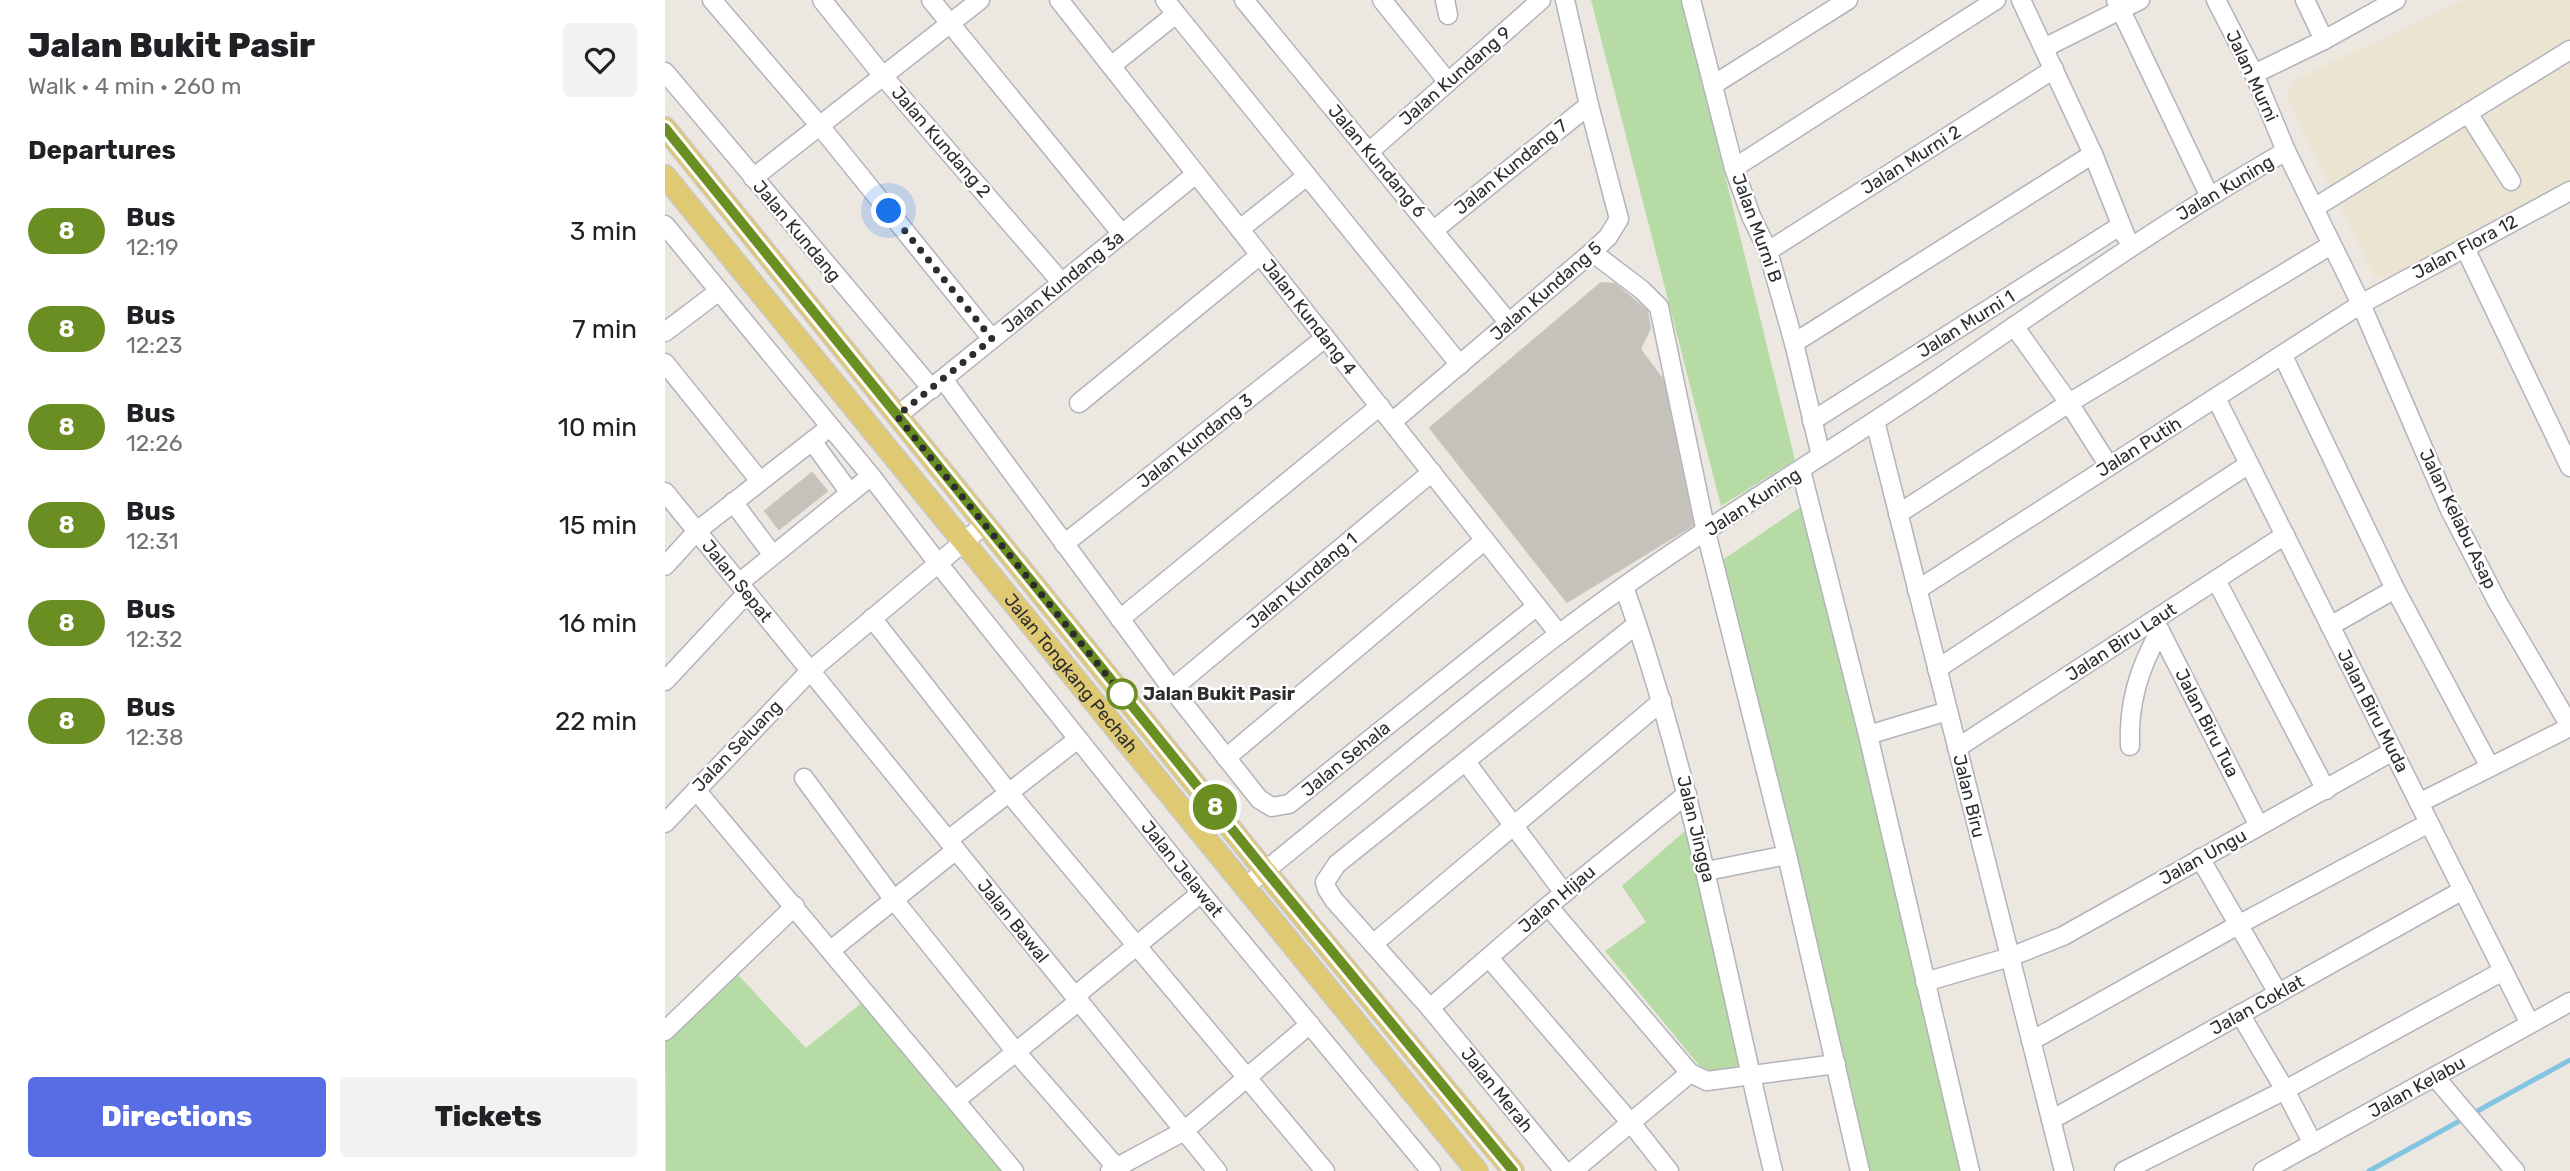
<!DOCTYPE html>
<meta charset="utf-8">
<style>
:root{--surface:#fff;--page:#f2f2f2;--text:#202124;--muted:#757577;--accent:#576de4}
body{margin:0;font-family:Rubik,sans-serif;background:var(--page);color:var(--text);height:100vh;display:flex;flex-direction:column;font-size:26px;white-space:nowrap}
*{box-sizing:border-box;margin:0}
p{font-size:23px;color:var(--muted)}
.icon{flex:none;width:38px;height:38px;fill:none;stroke:currentColor;stroke-width:2;stroke-linecap:round;stroke-linejoin:round}
.map{position:relative;flex:1;overflow:hidden}
.sheet{display:flex;flex-direction:column;background:var(--surface);width:665px}
.sheet>*{flex:none}
.badge{padding:0 14px;border-radius:23px;font-size:24px;line-height:46px}
.you{position:absolute;width:35px;height:35px;margin:-18px;border:5px solid #fff;border-radius:50%;background:#1a73e8;box-shadow:0 0 0 10px #1a73e833}
.map>.badge{position:absolute;translate:-50% -50%;box-shadow:0 0 0 4px #fff}
h2{padding:0 28px;font-size:26px;line-height:63px}
.round{display:grid;place-items:center;flex:none;width:74px;height:74px;border-radius:7px;background:var(--page)}
.head{display:flex;align-items:center;justify-content:space-between;height:119px;padding:0 28px}
h1{font-size:33px;font-weight:800;line-height:52px}
.primary-button{display:flex;gap:14px;margin-top:auto;padding:14px 28px}
.primary-button a{flex:1;height:80px;border-radius:7px;background:var(--accent);color:#fff;font-size:28px;font-weight:800;line-height:80px;text-align:center}
.primary-button a+a{background:var(--page);color:var(--text)}
ul{padding:0;list-style:none}
li{display:flex;align-items:center;gap:21px;height:98px;padding:0 28px}
li div{flex:1}
li b{display:block;font-size:26px}
li em{font-style:normal}
li .badge{min-width:77px;font-weight:700;text-align:center}
main{display:flex;flex:1;min-height:0}
.map>svg:first-child{display:block}
</style>
<main>
<section class="sheet">
<div class="head"><div><h1>Jalan Bukit Pasir</h1><p>Walk · 4 min · 260 m</p></div><a class="round"><svg class="icon" aria-label="heart" viewBox="0 0 24 24"><path d="M12 20l-8-8c-3-5 5-10 8-4 3-6 11-1 8 4z"/></svg></a></div>
<h2>Departures</h2>
<ul>
<li><span class="badge" style="background:#6b8e23;color:#fff">8</span><div><b>Bus</b><p>12:19</p></div><em>3 min</em></li>
<li><span class="badge" style="background:#6b8e23;color:#fff">8</span><div><b>Bus</b><p>12:23</p></div><em>7 min</em></li>
<li><span class="badge" style="background:#6b8e23;color:#fff">8</span><div><b>Bus</b><p>12:26</p></div><em>10 min</em></li>
<li><span class="badge" style="background:#6b8e23;color:#fff">8</span><div><b>Bus</b><p>12:31</p></div><em>15 min</em></li>
<li><span class="badge" style="background:#6b8e23;color:#fff">8</span><div><b>Bus</b><p>12:32</p></div><em>16 min</em></li>
<li><span class="badge" style="background:#6b8e23;color:#fff">8</span><div><b>Bus</b><p>12:38</p></div><em>22 min</em></li>
</ul>
<div class="primary-button"><a>Directions</a><a>Tickets</a></div>
</section>
<div class="map">
<svg width="1905" height="1171" viewBox="0 0 1905 1171">
<rect width="100%" height="100%" fill="#ece8e1"/>
<path fill="#ebe4d3" d="M1798 0H1905V184L1726 279 1709 276 1621 98 1629 80Z"/>
<g fill="#b6dba5">
<path d="M926 0H1017L1130 460 1056 506Z"/>
<path d="M1137 506 1299 1171H1202L1056 561Z"/>
<path d="M1020 831 1080 1062 1049 1080 1033 1064 940 951 981 922 957 886Z"/>
<path d="M62 963 141 1048 199 1001 339 1171H1L0 1026Z"/>
</g>
<g fill="none" stroke-linecap="round" stroke-linejoin="round">
<path stroke="#82c5e0" stroke-width="5" d="M1704 1171 1905 1060"/>
</g>
<g fill="#c5c2bc" stroke="#c8c3bb" stroke-width="2">
<path d="M936 283 950 284 982 311 985 328 975 349 998 380 1028 525 902 602 765 428Z"/>
<path d="M147 473 162 491 114 529 100 511Z"/>
</g>
<g fill="none" stroke-linecap="round" stroke-linejoin="round">
<defs>
<g id="minor">
<path d="M47 0 155 126 327 339"/>
<path d="M157 0 218 76 397 283"/>
<path d="M266 0 457 234"/>
<path d="M394 0 894 634"/>
<path d="M500 0 795 365"/>
<path d="M579 0 844 323"/>
<path d="M717 0 783 82"/>
<path d="M780 0 783 15"/>
<path d="M1026 0 1069 168 1086 216 1103 251 1129 343 1156 456"/>
<path d="M1356 0 1428 154 1461 237"/>
<path d="M1451 0 1544 195"/>
<path d="M1551 0 1589 74 1621 151 1696 304 1784 508 1833 603 1905 726"/>
<path d="M1640 0 1659 40"/>
<path d="M1379 48 1475 0"/>
<path d="M446 66 511 14"/>
<path d="M0 72 267 389"/>
<path d="M1589 74 1659 40 1731 0"/>
<path d="M1048 85 1183 0"/>
<path d="M1803 113 1846 181"/>
<path d="M704 152 876 0"/>
<path d="M1069 168 1331 0"/>
<path d="M88 178 315 0"/>
<path d="M1649 208 1905 50"/>
<path d="M0 225 206 476 272 562 536 893 766 1171"/>
<path d="M575 229 642 176"/>
<path d="M769 230 924 105"/>
<path d="M1800 248 1905 467"/>
<path d="M1103 251 1389 69"/>
<path d="M927 252 977 290 994 307 1041 532 1122 855 1195 1171"/>
<path d="M1349 326 1404 403 1444 466"/>
<path d="M0 332 54 291"/>
<path d="M1129 343 1428 154"/>
<path d="M1618 356 1730 589 1825 767"/>
<path d="M0 363 95 481"/>
<path d="M278 379 507 689 594 799 607 807 624 804 872 606"/>
<path d="M1551 398 1865 1024"/>
<path d="M414 403 595 255"/>
<path d="M232 416 531 174"/>
<path d="M1147 421 1455 226"/>
<path d="M1210 421 1399 1171"/>
<path d="M727 422 927 252 943 237 954 219 924 105 900 0"/>
<path d="M147 441 185 493"/>
<path d="M1136 470 1203 735 1305 1171"/>
<path d="M0 492 552 1171"/>
<path d="M68 502 107 554"/>
<path d="M1233 514 1404 403 1666 245"/>
<path d="M399 544 660 338"/>
<path d="M0 566 32 531 165 427"/>
<path d="M1551 580 1661 790"/>
<path d="M74 583 206 476"/>
<path d="M959 587C1027 777 1061 975 1108 1171"/>
<path d="M1252 590 1696 304 1905 191"/>
<path d="M207 618 344 793 660 1171"/>
<path d="M455 619 715 406"/>
<path d="M1490 621 1594 826"/>
<path d="M1665 626 1730 589"/>
<path d="M1272 669 1584 464"/>
<path d="M0 681 82 593"/>
<path d="M507 689 767 472"/>
<path d="M1203 735 1283 711"/>
<path d="M1465 746C1463 704 1474 668 1495 631"/>
<path d="M1292 748 1620 535"/>
<path d="M561 758 820 540"/>
<path d="M801 762 899 893"/>
<path d="M139 778 229 900 351 1052 451 1167"/>
<path d="M31 790 349 1171"/>
<path d="M1754 803 1905 727"/>
<path d="M0 823 145 671 320 524"/>
<path d="M283 840 413 739"/>
<path d="M1535 858 1613 993"/>
<path d="M1042 871 1122 855"/>
<path d="M580 887C685 803 787 715 894 634 1013 543 1143 467 1267 383 1383 303 1498 222 1621 151"/>
<path d="M883 906 1025 1073 1042 1081 1171 1064"/>
<path d="M708 944 997 701"/>
<path d="M166 950 291 850"/>
<path d="M824 958 966 1123 1004 1171"/>
<path d="M1260 982 1345 957 1398 936 1728 751"/>
<path d="M410 996 536 893"/>
<path d="M765 1008 883 906 1022 794"/>
<path d="M1575 1014 1620 1090 1648 1144"/>
<path d="M0 1031 130 906"/>
<path d="M1366 1041 1573 925 1764 823"/>
<path d="M1770 1077 1850 1171"/>
<path d="M291 1100 414 1001"/>
<path d="M1386 1120 1798 890"/>
<path d="M445 1171 519 1131 645 1024"/>
<path d="M899 1171 765 1008 669 900 662 889 660 882 672 864 972 624"/>
<path d="M908 1171 1025 1073"/>
<path d="M1459 1171 1620 1090 1838 971"/>
<path d="M1598 1171 1905 1002"/>
</g>
<g id="major">
<path d="M0 128 600 871 848 1171"/>
<path id="s1" d="M0 176 812 1171"/>
</g>
</defs>
<use href="#minor" stroke="#b2b3bb" stroke-width="21"/>
<use href="#major" stroke="#c8c8c8" stroke-width="24"/>
<use href="#minor" stroke="#fff" stroke-width="18"/>
<use href="#major" stroke="#e0c973" stroke-width="21"/>
</g>
<g fill="none" stroke-linecap="round" stroke-linejoin="round">
<defs>
<path id="line" d="M0 128 587 854 848 1171"/>
</defs>
<use href="#line" stroke="#fff" stroke-width="16"/>
<use href="#line" stroke="#6b8e23" stroke-width="10"/>
<path stroke="#2d2d2d" stroke-width="7" stroke-dasharray="0 12.6" d="M224 211 327 339 232 416 457 694"/>
</g>
<circle fill="#fff" stroke="#6b8e23" stroke-width="3.5" cx="457" cy="694" r="14"/>
<g text-anchor="middle" dominant-baseline="central" stroke-width="5" stroke-linejoin="round" paint-order="stroke">
<g font-size="18" fill="#2d2d2d" stroke="#fff">
<text transform="translate(790 76) rotate(-41)">Jalan Kundang 9</text>
<text transform="translate(1587 76) rotate(65)">Jalan Murni</text>
<text transform="translate(276 142) rotate(49)">Jalan Kundang 2</text>
<text transform="translate(1246 160) rotate(-32)">Jalan Murni 2</text>
<text transform="translate(712 161) rotate(50)">Jalan Kundang 6</text>
<text transform="translate(846 167) rotate(-39)">Jalan Kundang 7</text>
<text transform="translate(1560 188) rotate(-31)">Jalan Kuning</text>
<text transform="translate(1092 228) rotate(70)">Jalan Murni B</text>
<text transform="translate(132 231) rotate(50)">Jalan Kundang</text>
<text transform="translate(1800 247) rotate(-28)">Jalan Flora 12</text>
<text transform="translate(398 282) rotate(-39)">Jalan Kundang 3a</text>
<text transform="translate(881 291) rotate(-41)">Jalan Kundang 5</text>
<text transform="translate(644 317) rotate(52)">Jalan Kundang 4</text>
<text transform="translate(1301 324) rotate(-32)">Jalan Murni 1</text>
<text transform="translate(530 441) rotate(-38)">Jalan Kundang 3</text>
<text transform="translate(1474 447) rotate(-32)">Jalan Putih</text>
<text transform="translate(1088 502) rotate(-33)">Jalan Kuning</text>
<text transform="translate(1793 519) rotate(64)">Jalan Kelabu Asap</text>
<text transform="translate(72 581) rotate(51)">Jalan Sepat</text>
<text transform="translate(637 581) rotate(-40)">Jalan Kundang 1</text>
<text transform="translate(1456 642) rotate(-33)">Jalan Biru Laut</text>
<text stroke="none"><textPath href="#s1" startOffset="642">Jalan Tongkang Pechah</textPath></text>
<text transform="translate(1708 711) rotate(63)">Jalan Biru Muda</text>
<text transform="translate(1542 723) rotate(63)">Jalan Biru Tua</text>
<text transform="translate(72 746) rotate(-46)">Jalan Seluang</text>
<text transform="translate(681 759) rotate(-39)">Jalan Sehala</text>
<text transform="translate(1304 796) rotate(76)">Jalan Biru</text>
<text transform="translate(1031 829) rotate(76)">Jalan Jingga</text>
<text transform="translate(1538 857) rotate(-29)">Jalan Ungu</text>
<text transform="translate(517 869) rotate(51)">Jalan Jelawat</text>
<text transform="translate(892 899) rotate(-40)">Jalan Hijau</text>
<text transform="translate(348 921) rotate(51)">Jalan Bawal</text>
<text transform="translate(1592 1005) rotate(-29)">Jalan Coklat</text>
<text transform="translate(1752 1087) rotate(-29)">Jalan Kelabu</text>
<text transform="translate(832 1090) rotate(51)">Jalan Merah</text>
</g>
<g font-size="18" font-weight="bold" fill="#2d2d2d" stroke="#fff" text-anchor="start">
<text x="478" y="694">Jalan Bukit Pasir</text>
</g>
</g>
</svg>
<div class="you" style="left:224px;top:211px"></div>
<b class="badge" style="left:550px;top:807px;background:#6b8e23;color:#fff">8</b>
</div>
</main>
